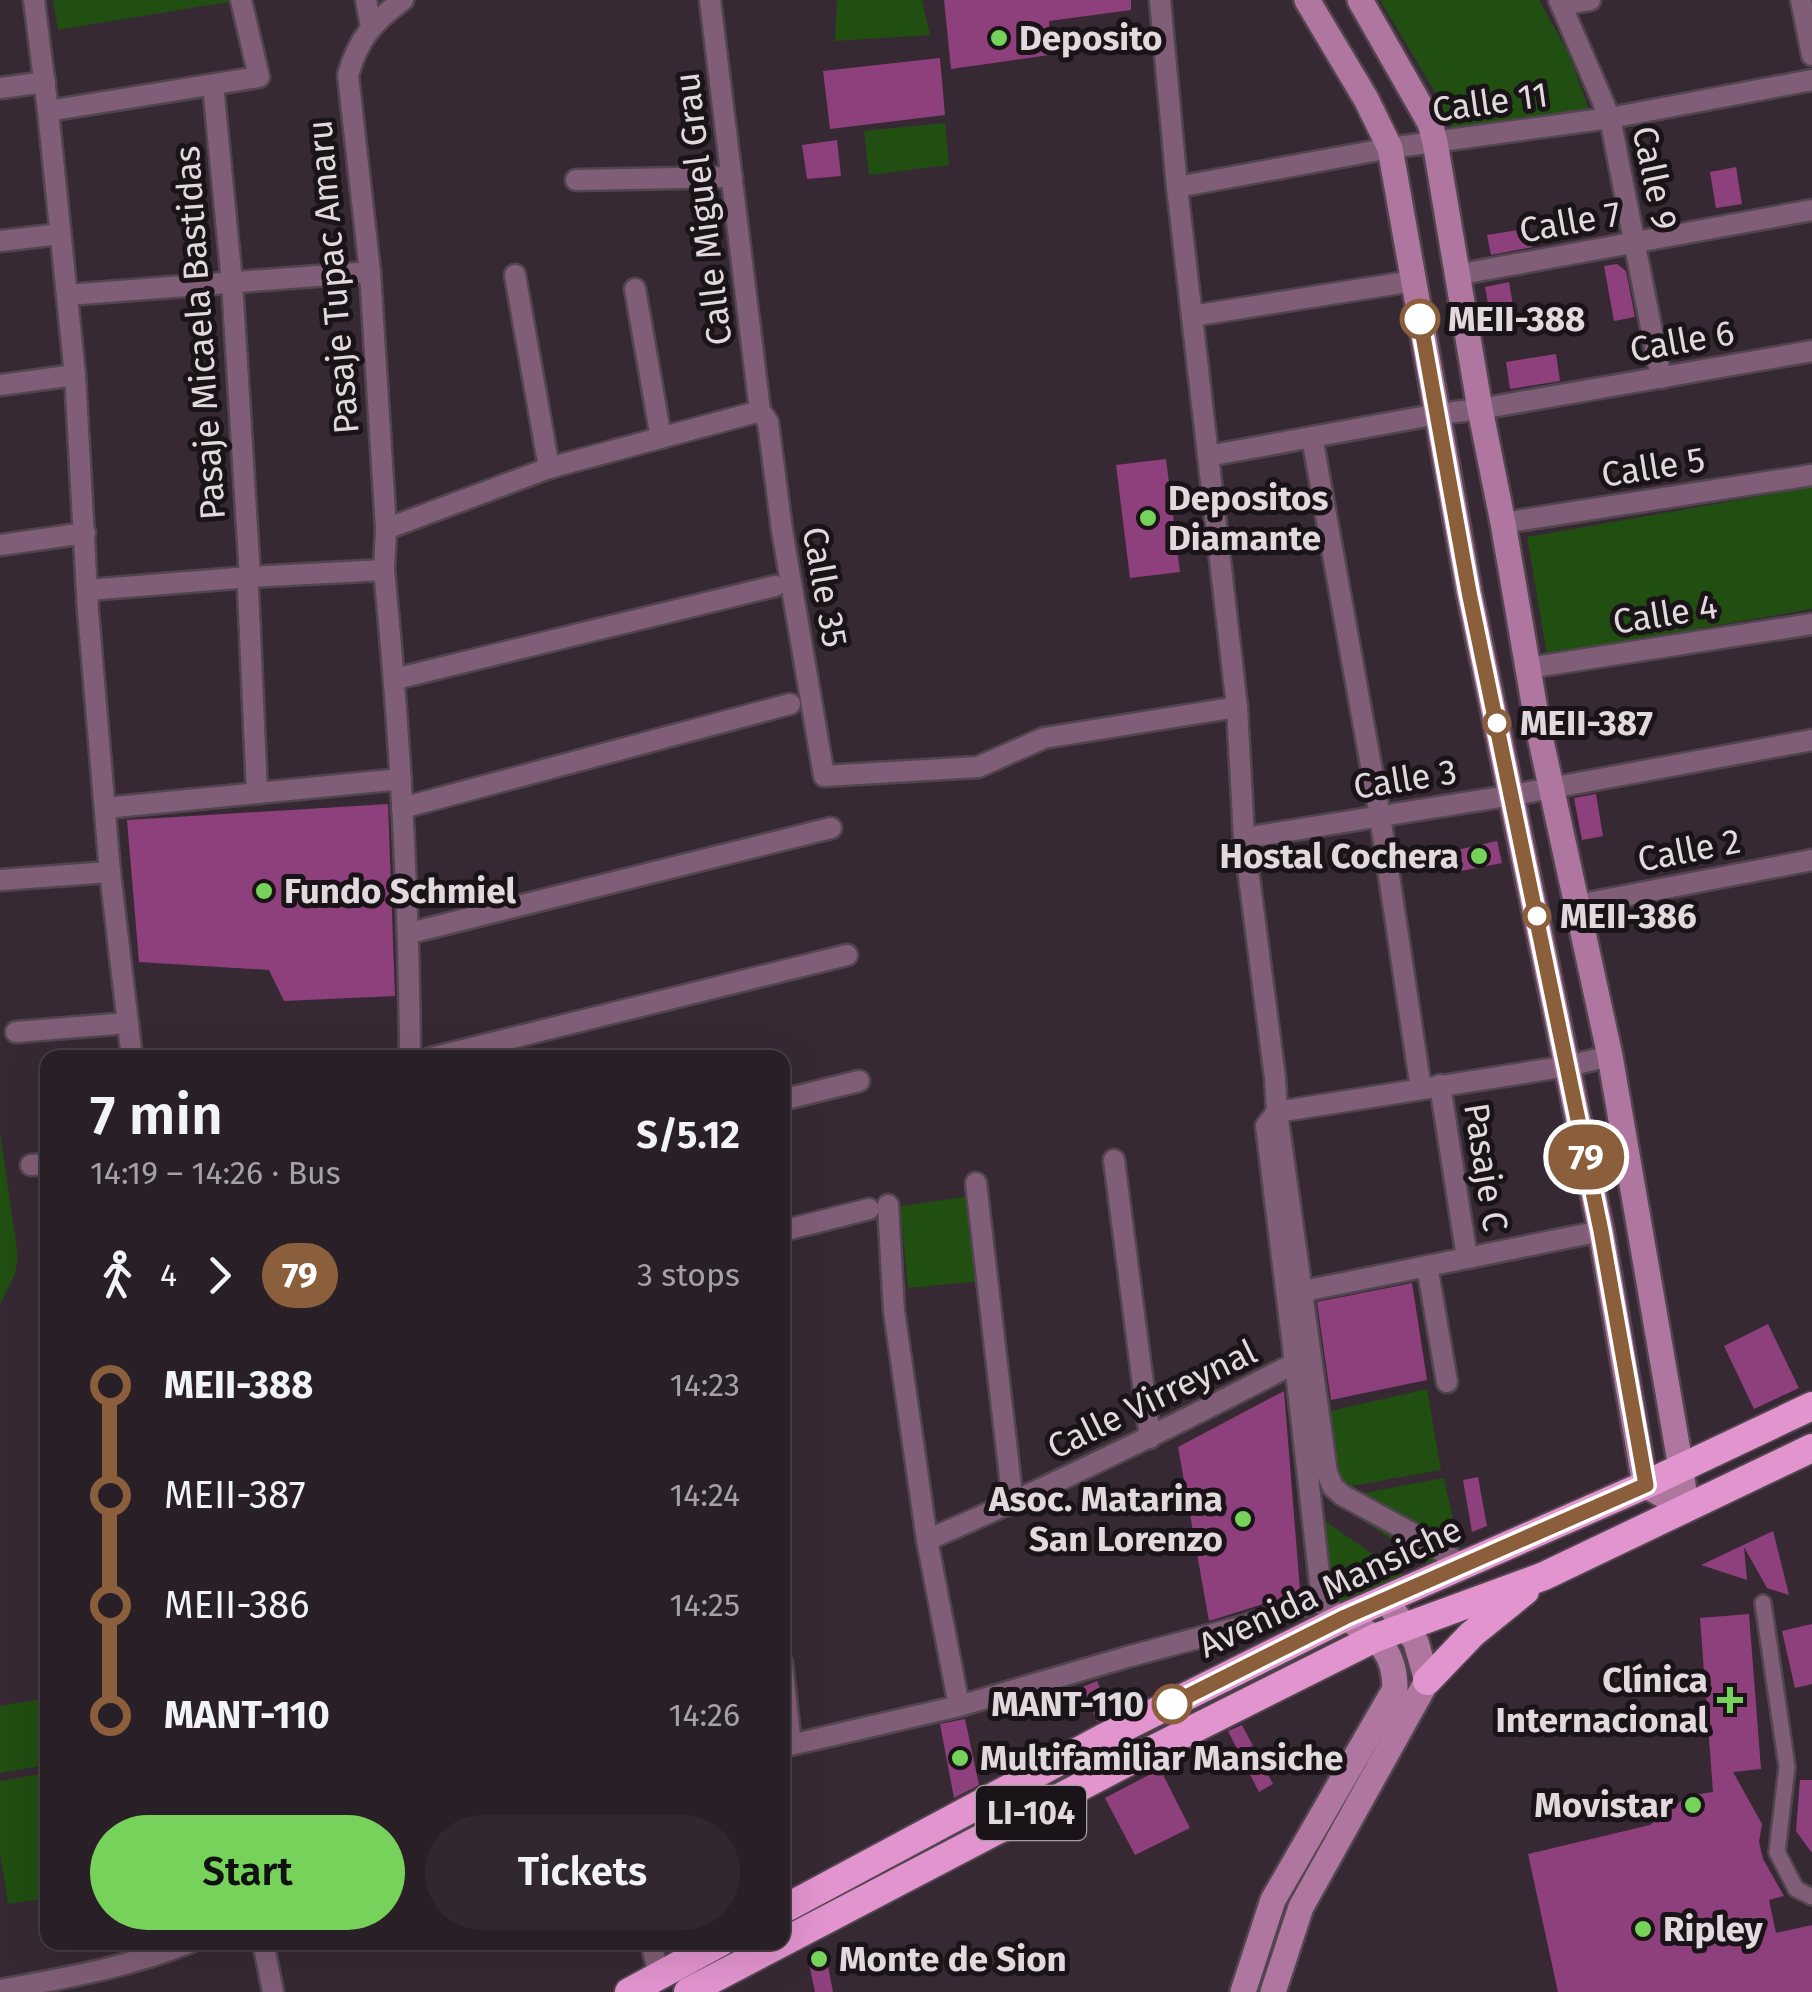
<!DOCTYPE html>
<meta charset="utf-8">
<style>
:root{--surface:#291f26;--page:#31272e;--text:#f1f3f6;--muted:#a5a2a7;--line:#453d43;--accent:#76d25a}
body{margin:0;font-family:"Fira Sans",sans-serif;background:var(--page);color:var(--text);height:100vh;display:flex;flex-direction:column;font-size:38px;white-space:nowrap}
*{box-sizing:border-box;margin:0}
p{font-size:32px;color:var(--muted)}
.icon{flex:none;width:55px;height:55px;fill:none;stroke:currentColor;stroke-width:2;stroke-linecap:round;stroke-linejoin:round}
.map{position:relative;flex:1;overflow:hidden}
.sheet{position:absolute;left:40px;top:1050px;width:750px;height:900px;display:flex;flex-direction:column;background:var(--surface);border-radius:20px;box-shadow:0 10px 40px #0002,0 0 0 2px var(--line)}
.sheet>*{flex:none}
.badge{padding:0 20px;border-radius:32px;font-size:35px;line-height:65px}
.map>.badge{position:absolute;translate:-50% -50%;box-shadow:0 0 0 5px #fff}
.legs{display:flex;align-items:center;gap:15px;height:110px;padding:0 50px;font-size:32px}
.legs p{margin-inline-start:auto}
.overview{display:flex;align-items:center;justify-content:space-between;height:170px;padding:0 50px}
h1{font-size:55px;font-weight:600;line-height:75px}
.button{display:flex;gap:20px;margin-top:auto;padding:20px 50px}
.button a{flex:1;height:115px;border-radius:60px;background:var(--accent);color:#111;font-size:40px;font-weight:600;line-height:115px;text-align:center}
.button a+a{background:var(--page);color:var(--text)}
ul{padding:0 50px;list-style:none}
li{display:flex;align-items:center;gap:35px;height:110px;font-size:38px}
li i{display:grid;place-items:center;width:15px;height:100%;margin:0 12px;background:currentColor}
li i::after{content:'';width:25px;height:25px;margin:-12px;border:8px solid;border-radius:50%;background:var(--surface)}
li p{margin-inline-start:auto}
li:first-child i{background:linear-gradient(#0000 50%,currentColor 0)}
li:last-child i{background:linear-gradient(currentColor 50%,#0000 0)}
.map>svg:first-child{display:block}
</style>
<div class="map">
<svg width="1812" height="1992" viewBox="0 0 1812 1992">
<rect width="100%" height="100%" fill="#372933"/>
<g fill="#214e11">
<path d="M53 0H228V2L58 30Z"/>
<path d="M837 0H922L930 35 835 41Z"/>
<path d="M1380 0H1539L1569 54 1589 110 1454 134 1435 92Z"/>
<path d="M945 123 949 165 869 175 864 131Z"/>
<path d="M1812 487V609L1547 655 1527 537Z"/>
<path d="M0 1133 18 1256 15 1274 0 1305Z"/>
<path d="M971 1196 980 1281 908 1288 900 1206Z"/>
<path d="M1427 1389 1441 1470 1340 1488 1326 1412Z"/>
<path d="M1444 1478 1460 1551 1430 1565 1353 1514 1342 1497Z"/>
<path d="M1322 1519 1409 1579 1345 1610 1332 1602Z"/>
<path d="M47 1698V1765L0 1773V1706Z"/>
<path d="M47 1773V1898L8 1904 0 1852V1781Z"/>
</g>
<g fill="#8d407b">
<path d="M944 0H1131V10L1049 21 1050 55 951 69Z"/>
<path d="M940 58 945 115 830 129 823 71Z"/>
<path d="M837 140 841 176 807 179 802 145Z"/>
<path d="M1736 167 1742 204 1716 208 1710 172Z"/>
<path d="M1530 228 1533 247 1491 255 1487 235Z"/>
<path d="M1617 264 1626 271 1635 317 1614 321 1604 266Z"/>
<path d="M1509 282 1515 317 1491 321 1485 287Z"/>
<path d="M1556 354 1560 381 1510 389 1506 362Z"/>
<path d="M1166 459 1180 572 1130 578 1116 465Z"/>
<path d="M1596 794 1603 836 1582 840 1574 798Z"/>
<path d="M388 804 395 996 284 1001 269 970 139 962 127 820Z"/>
<path d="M1497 841 1502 863 1461 871 1457 850Z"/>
<path d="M1412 1283 1427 1380 1331 1400 1317 1302Z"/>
<path d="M1768 1324 1799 1388 1754 1409 1724 1346Z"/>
<path d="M1284 1391 1300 1590 1298 1593 1209 1621 1178 1447Z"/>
<path d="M1478 1477 1487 1526 1472 1532 1463 1480Z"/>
<path d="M1773 1531 1789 1595 1767 1588 1744 1547 1747 1580 1701 1565Z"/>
<path d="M1749 1614 1761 1769 1733 1772 1762 1824 1759 1842 1763 1859 1784 1896 1769 1900 1776 1933 1812 1925V1992H1558L1528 1854 1650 1825 1688 1796 1713 1792 1700 1618Z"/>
<path d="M1812 1624V1684L1795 1688 1782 1631Z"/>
<path d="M1097 1681 1111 1714 1097 1722 1083 1687Z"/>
<path d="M965 1719 979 1785 954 1798 940 1724Z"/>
<path d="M1242 1725 1273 1784 1259 1792 1228 1731Z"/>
<path d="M1160 1769 1190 1828 1135 1855 1105 1798Z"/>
<path d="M1800 1780H1812V1853L1796 1831Z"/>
<path d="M825 1950 833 1992H815L808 1959Z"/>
</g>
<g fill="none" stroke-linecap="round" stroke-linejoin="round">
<defs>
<path id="pedestrian" d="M1763 1603 1787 1767 1777 1852 1796 1889 1812 1897"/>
<g id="minor">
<path d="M34 0 48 111 75 375 88 611 110 872 132 1058"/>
<path d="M366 0 371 26"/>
<path d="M710 0 760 411 768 422 782 530 824 776 978 767 1044 738 1237 707"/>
<path d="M1160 0 1177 187 1237 707 1244 838 1275 1078 1277 1112 1327 1473 1333 1487 1342 1495 1428 1542 1462 1565"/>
<path d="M1559 0 1610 118 1661 378"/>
<path d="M1801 0 1812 55"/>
<path d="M1562 5 1590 0"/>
<path d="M213 85 232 282 250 577"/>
<path d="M0 88 45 82"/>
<path d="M48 111 259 77 241 0"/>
<path d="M576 180 732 177"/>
<path d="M1177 187 1390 148 1610 118 1812 80"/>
<path d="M0 241 60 234"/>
<path d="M515 275 549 468"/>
<path d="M1456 275 1812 210"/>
<path d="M635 289 661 438"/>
<path d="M67 295 370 272"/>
<path d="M1192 316 1413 281"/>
<path d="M0 385 75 375"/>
<path d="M1312 437 1380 816 1421 1089"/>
<path d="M1208 456 1438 414 1480 409 1812 351"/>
<path d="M1503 523 1812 475"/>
<path d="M386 529 370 272 348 75C358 39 373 22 403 0"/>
<path d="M0 545 85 533"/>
<path d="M384 570C400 732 409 895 410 1058"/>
<path d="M248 589 257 793"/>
<path d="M88 590 250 577 384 570 386 529 549 468 760 411"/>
<path d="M1528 668 1812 624"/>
<path d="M395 679 775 586"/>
<path d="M105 808 401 779"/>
<path d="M402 808 790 704"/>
<path d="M1244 838 1513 795 1812 740"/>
<path d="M0 880 110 872"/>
<path d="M1577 905 1812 860"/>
<path d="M410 933 831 828"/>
<path d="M16 1032 128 1023"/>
<path d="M431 1058 847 955"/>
<path d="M1440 1085 1467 1258"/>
<path d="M782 1100 859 1081"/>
<path d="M1114 1160 1150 1438"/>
<path d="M31 1165 48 1164"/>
<path d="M976 1183 1013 1503"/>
<path d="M888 1205 894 1311 927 1540 959 1706"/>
<path d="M782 1231 869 1209"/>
<path d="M1427 1266 1447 1382"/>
<path d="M1294 1293 1601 1231"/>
<path d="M927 1540C1052 1486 1174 1426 1295 1363"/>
<path d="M1345 1617 1325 1607 1322 1600 1295 1363 1266 1126 1277 1112 1568 1066 1610 1056"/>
<path d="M782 1663 791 1744"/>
<path d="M782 1747 959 1706 1127 1657 1243 1626 1322 1600"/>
<path d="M263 1942 273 1992"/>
<path d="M651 1942 659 1976"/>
<path d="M0 1990C65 1978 130 1967 191 1942"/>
</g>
<g id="secondary">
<path d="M1307 0 1366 99 1390 148 1469 592 1601 1231 1645 1485 1686 1508"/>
<path d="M1360 0 1430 123 1435 142 1480 409 1503 523 1538 727 1610 1056 1681 1468 1686 1508"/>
<path d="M1243 1992 1273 1900 1395 1689C1395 1648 1376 1639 1345 1617"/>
<path d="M1273 1992 1301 1907 1427 1681 1416 1642 1385 1599"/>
</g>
<g id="trunk">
<path d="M1427 1681 1472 1634 1525 1591"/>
<path d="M782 1910 1103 1738 1345 1617 1645 1485 1812 1406"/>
<path d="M629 1992 721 1942"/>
<path d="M688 1992 1116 1768 1375 1638 1544 1576 1812 1448"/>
</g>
</defs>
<use href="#pedestrian" stroke="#52454f" stroke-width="20"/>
<use href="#minor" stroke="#52454f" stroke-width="25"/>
<use href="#secondary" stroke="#52454f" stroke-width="30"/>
<use href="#trunk" stroke="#52454f" stroke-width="32"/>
<use href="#pedestrian" stroke="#805e77" stroke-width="15"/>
<use href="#minor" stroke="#805e77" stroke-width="20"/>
<use href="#secondary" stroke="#af77a0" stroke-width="25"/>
<use href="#trunk" stroke="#e294ce" stroke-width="28"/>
</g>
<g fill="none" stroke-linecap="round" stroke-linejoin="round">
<defs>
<path id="line-1" d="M1172 1704 1345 1617 1646 1485 1601 1231 1469 592 1420 319"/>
</defs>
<use href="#line-1" stroke="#fff" stroke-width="22"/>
<use href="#line-1" stroke="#8b5e3c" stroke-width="15"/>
</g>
<g fill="#76d25a" stroke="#1a1418" stroke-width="4">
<circle cx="999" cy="38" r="10"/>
<circle cx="1148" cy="518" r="10"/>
<circle cx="1479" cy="856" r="10"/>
<circle cx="264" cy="891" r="10"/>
<circle cx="1243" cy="1519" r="10"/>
<path d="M1725 1685h10v10h10v10h-10v10h-10v-10h-10v-10h10z"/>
<circle cx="960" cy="1758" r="10"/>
<circle cx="1693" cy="1805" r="10"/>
<circle cx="1643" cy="1929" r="10"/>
<circle cx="819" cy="1959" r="10"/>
</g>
<g fill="#fff" stroke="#8b5e3c" stroke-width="5">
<circle cx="1420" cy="319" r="18"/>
<circle cx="1497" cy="723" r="12"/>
<circle cx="1537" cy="916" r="12"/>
<circle cx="1172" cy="1704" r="18"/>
</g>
<g text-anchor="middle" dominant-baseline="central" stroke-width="10" stroke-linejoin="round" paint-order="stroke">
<rect fill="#1a1418" stroke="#a69ea3" stroke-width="2.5" x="976" y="1786" width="110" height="54" rx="8"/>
<g font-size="32" font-weight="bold" fill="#e2d9df">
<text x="1031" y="1813">LI-104</text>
</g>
<g font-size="35" font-weight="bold" fill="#e2d9df" stroke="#1a1418" text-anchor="start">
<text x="1019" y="38">Deposito</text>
<text x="1168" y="498">Depositos<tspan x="1168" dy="40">Diamante</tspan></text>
<text x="1459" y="856" text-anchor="end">Hostal Cochera</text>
<text x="284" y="891">Fundo Schmiel</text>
<text x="1223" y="1499" text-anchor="end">Asoc. Matarina<tspan x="1223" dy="40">San Lorenzo</tspan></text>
<text x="1708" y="1680" text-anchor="end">Clínica<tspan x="1708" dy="40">Internacional</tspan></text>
<text x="980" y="1758">Multifamiliar Mansiche</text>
<text x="1673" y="1805" text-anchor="end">Movistar</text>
<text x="1663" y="1929">Ripley</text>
<text x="839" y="1959">Monte de Sion</text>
</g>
<g font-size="35" fill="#e2d9df" stroke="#1a1418">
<text transform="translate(1490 102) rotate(-8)">Calle 11</text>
<text transform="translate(1655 178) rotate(78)">Calle 9</text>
<text transform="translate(703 209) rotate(-97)">Calle Miguel Grau</text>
<text transform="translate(1570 222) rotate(-10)">Calle 7</text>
<text transform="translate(333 277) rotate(-95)">Pasaje Tupac Amaru</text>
<text transform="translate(200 333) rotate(-94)">Pasaje Micaela Bastidas</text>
<text transform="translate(1682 341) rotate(-10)">Calle 6</text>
<text transform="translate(1653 467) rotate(-9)">Calle 5</text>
<text transform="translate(825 587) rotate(80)">Calle 35</text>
<text transform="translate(1665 614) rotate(-9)">Calle 4</text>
<text transform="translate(1405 779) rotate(-9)">Calle 3</text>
<text transform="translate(1689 850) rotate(-11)">Calle 2</text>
<text transform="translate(1486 1167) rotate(81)">Pasaje C</text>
<text transform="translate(1152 1399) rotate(-26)">Calle Virreynal</text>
<text transform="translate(1330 1587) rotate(-25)">Avenida Mansiche</text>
</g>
<g font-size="35" font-weight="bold" fill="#e2d9df" stroke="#1a1418" text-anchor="start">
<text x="1448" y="319">MEII-388</text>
<text x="1520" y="723">MEII-387</text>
<text x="1560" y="916">MEII-386</text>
<text x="1144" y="1704" text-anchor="end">MANT-110</text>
</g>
</g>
</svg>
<b class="badge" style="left:1586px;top:1157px;background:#8b5e3c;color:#fff">79</b>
<section class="sheet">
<div class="overview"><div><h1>7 min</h1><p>14:19 – 14:26 · Bus</p></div><b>S/5.12</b></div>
<div class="legs"><svg class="icon" aria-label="walk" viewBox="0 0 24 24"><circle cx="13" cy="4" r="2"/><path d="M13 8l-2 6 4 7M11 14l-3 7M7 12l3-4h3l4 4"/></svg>4<svg class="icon" aria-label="forward" viewBox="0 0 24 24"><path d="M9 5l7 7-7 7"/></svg><b class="badge" style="background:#8b5e3c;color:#fff">79</b><p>3 stops</p></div>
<ul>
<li><i style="color:#8b5e3c"></i><b>MEII-388</b><p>14:23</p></li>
<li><i style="color:#8b5e3c"></i><span>MEII-387</span><p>14:24</p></li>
<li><i style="color:#8b5e3c"></i><span>MEII-386</span><p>14:25</p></li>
<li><i style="color:#8b5e3c"></i><b>MANT-110</b><p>14:26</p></li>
</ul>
<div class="button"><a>Start</a><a>Tickets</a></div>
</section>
</div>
